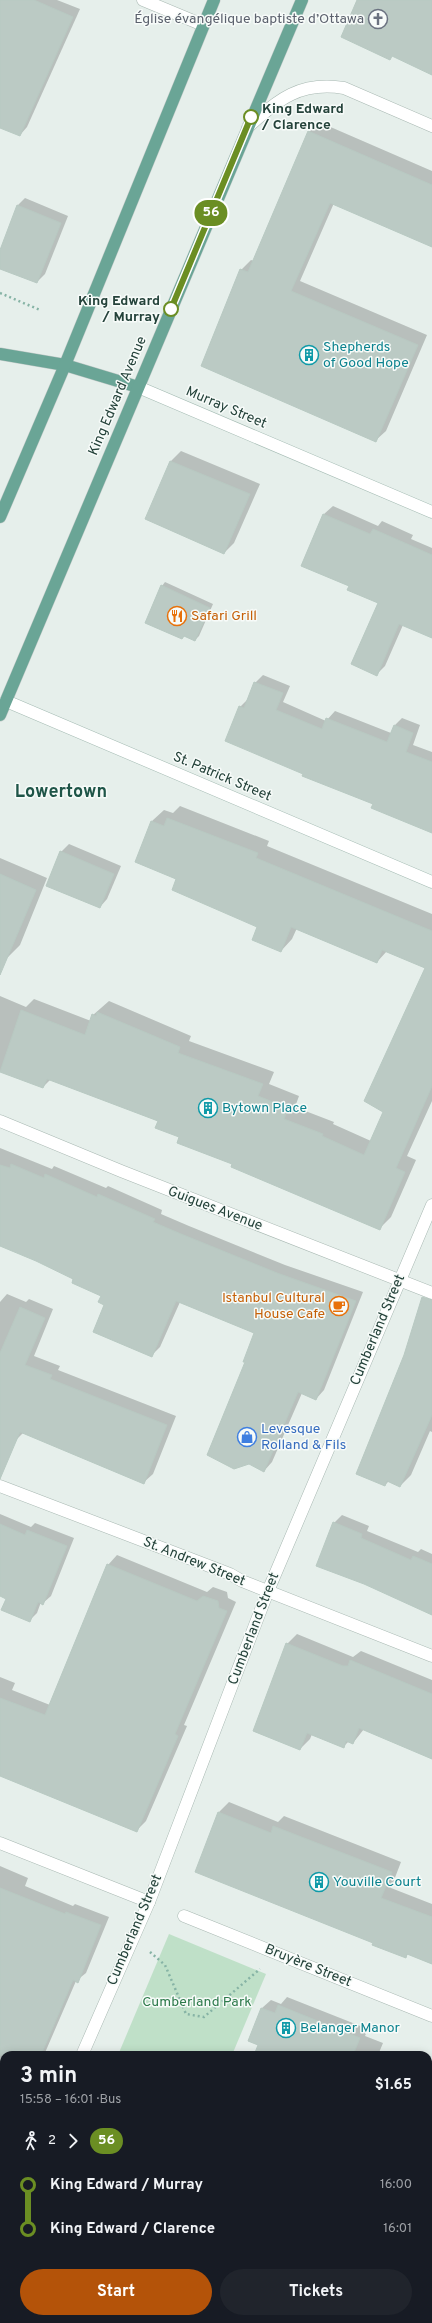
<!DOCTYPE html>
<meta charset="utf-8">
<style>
:root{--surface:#171b24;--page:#20242c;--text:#f1f3f6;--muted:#9ea1a6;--accent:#b45309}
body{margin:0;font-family:Overpass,sans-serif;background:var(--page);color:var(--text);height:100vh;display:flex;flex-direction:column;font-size:15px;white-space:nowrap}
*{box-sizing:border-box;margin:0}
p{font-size:13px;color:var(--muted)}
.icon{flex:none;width:22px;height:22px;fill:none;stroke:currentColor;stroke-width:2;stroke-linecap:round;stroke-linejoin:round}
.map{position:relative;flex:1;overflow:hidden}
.details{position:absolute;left:0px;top:2051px;width:432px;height:272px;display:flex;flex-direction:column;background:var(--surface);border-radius:12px 12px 0 0;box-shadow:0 2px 10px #0003}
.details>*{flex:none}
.badge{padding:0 8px;border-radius:13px;font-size:14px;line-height:26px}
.map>.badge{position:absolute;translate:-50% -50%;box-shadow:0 0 0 2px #fff}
.legs{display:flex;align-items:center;gap:6px;height:44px;padding:0 20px;font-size:13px}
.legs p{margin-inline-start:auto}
.overview{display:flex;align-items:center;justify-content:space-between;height:68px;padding:0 20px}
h1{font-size:22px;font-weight:700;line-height:30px}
.primary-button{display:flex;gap:8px;margin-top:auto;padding:8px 20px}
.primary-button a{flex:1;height:46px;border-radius:24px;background:var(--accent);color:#fff;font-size:16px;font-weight:700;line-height:46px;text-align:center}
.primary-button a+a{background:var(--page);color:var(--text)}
ul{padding:0 20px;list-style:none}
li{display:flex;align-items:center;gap:14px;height:44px;font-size:15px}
li i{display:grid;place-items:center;width:6px;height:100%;margin:0 5px;background:currentColor}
li i::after{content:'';width:10px;height:10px;margin:-5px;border:3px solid;border-radius:50%;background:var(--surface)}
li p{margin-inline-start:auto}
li:first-child i{background:linear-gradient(#0000 50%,currentColor 0)}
li:last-child i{background:linear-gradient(currentColor 50%,#0000 0)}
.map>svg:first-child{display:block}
</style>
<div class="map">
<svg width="432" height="2323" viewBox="0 0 432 2323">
<rect width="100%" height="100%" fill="#e6efeb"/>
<g fill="#bfe0c8">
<path d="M169 1934 266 1974 232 2055H118Z"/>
<path d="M0 2274 4 2275V2319H81L79 2323H0Z"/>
</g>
<g fill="#0003">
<path d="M0 0H57L80 9 27 127 20 135 0 126Z"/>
<path d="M319 122 432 171V246L334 203 300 281 427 335 386 431 376 440 241 270 251 260 254 261 309 132Z"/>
<path d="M25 198 68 216 45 274 37 282 0 268V253L18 205Z"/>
<path d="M181 451 260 484 234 543 224 553 147 519 171 461Z"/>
<path d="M333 506 378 526 382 521 413 535 411 539 432 548V637L403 625 385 666 377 674 379 602 350 586 302 565 324 514Z"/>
<path d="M165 582 213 604 199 636 195 640 185 635 182 638 162 586Z"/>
<path d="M263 675 290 686 283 702 326 721 335 711 391 733 395 725 402 718 420 725 413 745 432 752V832L374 804 304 774 240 707 248 699 255 683Z"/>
<path d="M180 806 269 841 267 846 432 914V1101L407 1156 416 1160 391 1217 379 1229 234 1164 180 1136 159 1120 51 1079 43 1087 0 1071V996L26 1007 34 999 91 1021 93 1015 109 1001 191 1036 189 1041 274 1072 269 1084 299 1096 295 1107 334 1122 333 1124 371 1141 385 1111 427 967 387 951 377 962 297 928 292 939 281 951 259 926 177 878 152 821 164 810 173 813Z"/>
<path d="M69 844 121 866 107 899 100 907 61 852Z"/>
<path d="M0 858 47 878 20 945 8 957 1 954 0 956Z"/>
<path d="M0 1148 52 1169 54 1166 106 1188 108 1186 162 1210 161 1214 189 1226 285 1265 363 1292 324 1390 316 1399 302 1393 272 1462 264 1471 247 1362 255 1332 180 1302 160 1347 152 1355 106 1304 102 1295 0 1238Z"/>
<path d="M7 1294 26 1302 29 1299 53 1309 34 1356 60 1366 58 1370 176 1416 153 1474 144 1482 24 1432 16 1440 0 1434V1302Z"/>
<path d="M432 1307V1432L430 1431 411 1475 400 1486 389 1481 385 1485Z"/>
<path d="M0 1514 31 1527 35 1523 74 1538 51 1596 43 1603 41 1602 37 1613 29 1621 8 1598 0 1583Z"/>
<path d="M342 1515 369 1526 367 1531 418 1552 421 1549 432 1554V1614L334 1523Z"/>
<path d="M117 1555 207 1592 213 1587 227 1592 228 1598 236 1602 184 1725 187 1726 146 1821 136 1831 0 1775V1677L15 1683 12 1690 50 1705 108 1565Z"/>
<path d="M297 1634 353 1657 361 1651 432 1680V1757L364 1729 353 1743 349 1741 343 1747 312 1734 310 1739 300 1749 287 1644Z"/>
<path d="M229 1802 278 1822 284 1816 401 1862 391 1888 432 1904V1964L408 1954 405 1957 374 1942 219 1812Z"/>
<path d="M0 1866 28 1878 25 1886 73 1906 75 1904 109 1917 86 1973 76 1981 44 2055H4V2163L0 2172Z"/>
<path d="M287 1997 368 2029 365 2036 383 2043 378 2055H255L259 2045 249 2041 262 2008 271 2000 281 2004Z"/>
<path d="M428 2298 432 2300V2323H326L316 2319H428Z"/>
</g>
<g fill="#bbcac4" stroke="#b8c9c2">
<path d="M0 0H34L73 17 20 136 0 128Z"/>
<path d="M357 0H432V75L392 56 390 60 341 37Z"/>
<path d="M308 131 432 185V247L330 203 291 291 418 345 376 442 201 366 240 269 248 272Z"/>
<path d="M17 205 61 223 37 283 0 269V250Z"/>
<path d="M170 461 250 494 224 554 145 519Z"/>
<path d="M323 514 370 534 373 529 432 555V638L399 624 377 676 351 664 378 603 347 590 349 586 301 566Z"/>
<path d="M161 585 210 608 195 641 184 636 182 639 145 623Z"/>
<path d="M254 682 283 693 276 710 322 729 326 718 387 742 394 725 413 733 406 752 432 762V833L371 808 373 804 302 776 303 774 225 741 239 706 244 708Z"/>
<path d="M167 818 258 853 256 858 432 931V1086L396 1168 405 1172 380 1230 231 1167 232 1164 177 1143 179 1137 155 1128 158 1121 47 1079 43 1088 0 1072 21 1010 85 1035 92 1014 96 1016 97 1012 180 1047 178 1053 263 1084 258 1096 288 1108 284 1119 323 1134 322 1136 364 1155 383 1112 364 1101 425 968 382 950 377 963 291 927 281 952 252 940 257 927 172 890 176 879 135 862 151 821 164 826Z"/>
<path d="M60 851 114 874 100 908 46 886Z"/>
<path d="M0 874 36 890 0 975Z"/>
<path d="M11 1164 44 1178 45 1174 97 1197 98 1194 155 1219 153 1222 181 1234 277 1273 356 1301 316 1400 298 1392 264 1472 249 1464 234 1469 207 1455 245 1362H243L254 1333 176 1301 152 1357 93 1332 104 1305 98 1302 101 1296 72 1283 73 1279 36 1261 0 1246V1165L10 1168Z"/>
<path d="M422 1297 432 1300V1415L400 1487 387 1481 385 1486 356 1474 404 1355Z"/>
<path d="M20 1307 45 1318 25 1365 52 1375 50 1379 167 1425 144 1484 20 1432 0 1479V1353Z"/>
<path d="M333 1522 362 1534 361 1538 411 1560 413 1556 432 1564V1615L364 1584 316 1566Z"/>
<path d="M0 1524 25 1535 27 1530 67 1546 43 1605 38 1602 30 1622 1 1610 6 1599 0 1596Z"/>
<path d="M107 1564 197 1601 203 1596 218 1601 219 1608 227 1611 175 1734 178 1736 137 1832 0 1776V1698L45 1715Z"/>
<path d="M286 1643 343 1666H348L350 1660 432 1694V1759L359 1728 353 1744 346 1741 344 1748 307 1733 300 1750 253 1731Z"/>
<path d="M218 1812 271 1833 273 1826 392 1872 381 1898 432 1917V1964L407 1954 406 1958 372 1945 373 1943 195 1872Z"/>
<path d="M0 1888 65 1914 66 1912 101 1925 78 1983 73 1980 41 2055H0Z"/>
<path d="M278 2005 360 2038 353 2055H254L258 2045 248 2041 261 2008 275 2013Z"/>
</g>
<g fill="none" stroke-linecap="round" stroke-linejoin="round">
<defs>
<g id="street">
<path d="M143 0 203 25"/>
<path d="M248 127C278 99 301 81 344 88L432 126"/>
<path d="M0 1121 121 1171 432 1293"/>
<path d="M0 1486 230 1574 242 1581 432 1656"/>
<path d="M0 1843 149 1902"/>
<path d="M184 1916 432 2016"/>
<path d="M82 2055 149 1902 268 1591 432 1205"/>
<path d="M0 2231 4 2232"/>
<path d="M174 2319 183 2323"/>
</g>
<g id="secondary">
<path d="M138 387 432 512"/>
<path d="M6 701 432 882"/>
</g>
<g id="primary">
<path d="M0 354 65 365 138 387"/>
<path d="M0 517 65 365 214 0"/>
<path d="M0 715 302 0"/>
</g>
</defs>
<use href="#street" stroke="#a8b8b2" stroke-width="13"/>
<use href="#secondary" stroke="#a4bbb3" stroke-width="13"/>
<use href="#primary" stroke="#c2cac8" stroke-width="13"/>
<g stroke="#86b3a5" stroke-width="2.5" stroke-dasharray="2 3" stroke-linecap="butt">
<path d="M0 293 40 310"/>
<path d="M150 1952 165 1965 186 2014 204 2017 260 1969"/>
<path d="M0 2282 4 2276"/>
</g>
<use href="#street" stroke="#fff" stroke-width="12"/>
<use href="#secondary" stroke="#fff" stroke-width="12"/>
<use href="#primary" stroke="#6aa596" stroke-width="12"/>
</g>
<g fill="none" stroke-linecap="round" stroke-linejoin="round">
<defs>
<path id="line-1" d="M171 309 251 117"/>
</defs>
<use href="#line-1" stroke="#fff" stroke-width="9"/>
<use href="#line-1" stroke="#6b8e23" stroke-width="6"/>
</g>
<defs>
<symbol id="church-ring" viewBox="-11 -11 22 22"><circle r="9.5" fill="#f7fbf9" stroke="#6b7280" stroke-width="1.5"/><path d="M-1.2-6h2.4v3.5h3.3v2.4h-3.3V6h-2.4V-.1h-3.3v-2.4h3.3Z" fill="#6b7280"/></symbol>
<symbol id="building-ring" viewBox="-11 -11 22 22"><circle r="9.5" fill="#f7fbf9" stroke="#0f9aa8" stroke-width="1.5"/><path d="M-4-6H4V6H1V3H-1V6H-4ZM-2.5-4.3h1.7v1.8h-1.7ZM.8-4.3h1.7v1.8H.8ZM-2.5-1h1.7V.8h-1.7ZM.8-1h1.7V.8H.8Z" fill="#0f9aa8"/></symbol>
<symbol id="restaurant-ring" viewBox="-11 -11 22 22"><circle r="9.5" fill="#f7fbf9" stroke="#e8710a" stroke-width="1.5"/><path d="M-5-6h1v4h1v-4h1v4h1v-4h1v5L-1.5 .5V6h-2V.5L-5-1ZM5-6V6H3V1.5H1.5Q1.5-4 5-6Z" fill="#e8710a"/></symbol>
<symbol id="cafe-ring" viewBox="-11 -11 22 22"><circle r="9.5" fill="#f7fbf9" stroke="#e8710a" stroke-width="1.5"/><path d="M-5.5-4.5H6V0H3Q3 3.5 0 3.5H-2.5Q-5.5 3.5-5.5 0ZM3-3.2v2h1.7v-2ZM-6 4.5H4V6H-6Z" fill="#e8710a"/></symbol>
<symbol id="shop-ring" viewBox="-11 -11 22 22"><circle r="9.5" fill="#f7fbf9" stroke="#3f7fe0" stroke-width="1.5"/><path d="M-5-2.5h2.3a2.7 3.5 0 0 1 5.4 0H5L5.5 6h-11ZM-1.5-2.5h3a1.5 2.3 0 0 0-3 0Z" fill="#3f7fe0"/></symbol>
</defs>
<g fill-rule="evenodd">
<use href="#church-ring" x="367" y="8" width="22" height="22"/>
<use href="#building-ring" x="298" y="344" width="22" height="22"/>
<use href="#restaurant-ring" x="166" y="605" width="22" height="22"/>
<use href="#building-ring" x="197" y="1097" width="22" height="22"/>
<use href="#cafe-ring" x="328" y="1295" width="22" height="22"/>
<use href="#shop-ring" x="236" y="1426" width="22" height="22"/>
<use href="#building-ring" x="308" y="1871" width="22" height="22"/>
<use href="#building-ring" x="275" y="2017" width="22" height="22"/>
</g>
<g fill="#fff" stroke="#6b8e23" stroke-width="2">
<circle cx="251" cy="117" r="7"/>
<circle cx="171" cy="309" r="7"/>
</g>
<g text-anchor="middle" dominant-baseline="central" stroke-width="3" stroke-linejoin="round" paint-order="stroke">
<g font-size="14" fill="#5b616d" stroke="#f7fbf9" text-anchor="end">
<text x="364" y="19">Église évangélique baptiste d’Ottawa</text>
</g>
<g font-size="14" font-weight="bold" fill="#24423a" stroke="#f7fbf9" text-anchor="start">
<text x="262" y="109">King Edward<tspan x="262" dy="16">/ Clarence</tspan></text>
<text x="160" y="301" text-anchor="end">King Edward<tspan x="160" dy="16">/ Murray</tspan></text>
</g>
<g font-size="14" fill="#0d838f" stroke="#f7fbf9" text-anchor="start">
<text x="323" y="347">Shepherds<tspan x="323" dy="16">of Good Hope</tspan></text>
<text x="222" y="1108">Bytown Place</text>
<text x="333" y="1882">Youville Court</text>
<text x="300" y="2028">Belanger Manor</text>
</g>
<g font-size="14" fill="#24423a" stroke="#f7fbf9">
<text transform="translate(118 396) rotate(-67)">King Edward Avenue</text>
<text transform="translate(226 408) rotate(23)">Murray Street</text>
<text transform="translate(222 777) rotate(23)">St. Patrick Street</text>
<text transform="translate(215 1209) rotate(21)">Guigues Avenue</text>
<text transform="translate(378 1330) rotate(-67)">Cumberland Street</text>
<text transform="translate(194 1562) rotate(22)">St. Andrew Street</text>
<text transform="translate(254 1629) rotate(-69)">Cumberland Street</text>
<text transform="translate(135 1930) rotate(-67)">Cumberland Street</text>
<text transform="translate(308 1966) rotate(22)">Bruyère Street</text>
</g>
<g font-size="14" fill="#c56008" stroke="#f7fbf9" text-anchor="start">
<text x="191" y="616">Safari Grill</text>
<text x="325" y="1298" text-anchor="end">Istanbul Cultural<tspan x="325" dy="16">House Cafe</tspan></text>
</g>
<g font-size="14" fill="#366cbe" stroke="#f7fbf9" text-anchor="start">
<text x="261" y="1429">Levesque<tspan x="261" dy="16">Rolland &amp; Fils</tspan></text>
</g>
<g font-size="14" fill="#2d7a4b" stroke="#f7fbf9">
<text x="197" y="2002">Cumberland Park</text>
</g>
<g font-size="18" font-weight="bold" fill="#1f5548" stroke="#f7fbf9">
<text x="61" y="792">Lowertown</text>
</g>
</g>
</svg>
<b class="badge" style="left:211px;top:213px;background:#6b8e23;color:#fff">56</b>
<section class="details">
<div class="overview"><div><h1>3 min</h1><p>15:58 – 16:01 · Bus</p></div><b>$1.65</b></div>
<div class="legs"><svg class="icon" aria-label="walk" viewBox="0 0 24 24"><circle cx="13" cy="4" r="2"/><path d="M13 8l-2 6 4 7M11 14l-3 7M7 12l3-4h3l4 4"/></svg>2<svg class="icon" aria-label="forward" viewBox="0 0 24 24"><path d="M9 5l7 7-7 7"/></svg><b class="badge" style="background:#6b8e23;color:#fff">56</b></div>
<ul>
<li><i style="color:#6b8e23"></i><b>King Edward / Murray</b><p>16:00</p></li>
<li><i style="color:#6b8e23"></i><b>King Edward / Clarence</b><p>16:01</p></li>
</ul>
<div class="primary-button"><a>Start</a><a>Tickets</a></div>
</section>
</div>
